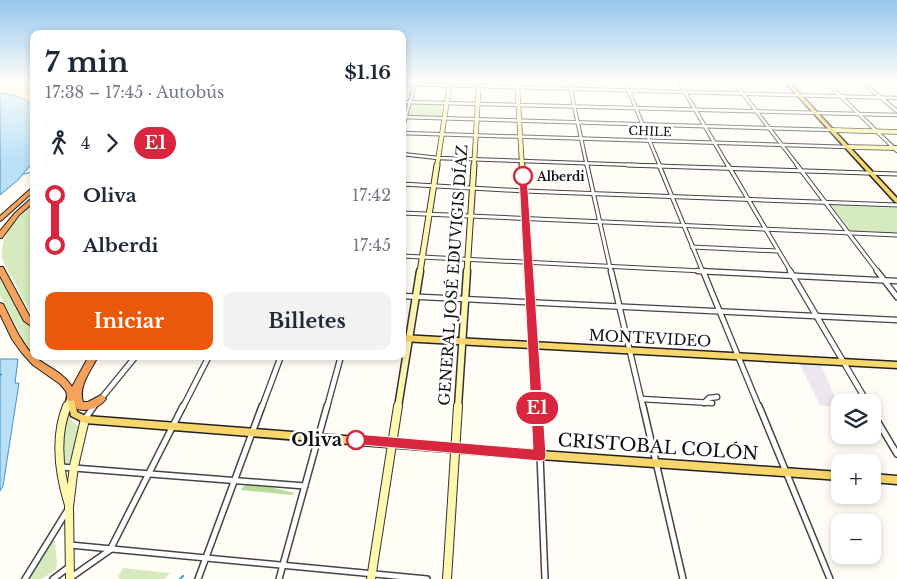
<!DOCTYPE html>
<html lang="es">
<meta charset="utf-8">
<style>
:root{--surface:#fff;--page:#f2f2f3;--text:#1f2937;--muted:#747a83;--accent:#ea580c}
body{margin:0;font-family:"Libre Baskerville",serif;background:var(--page);color:var(--text);height:100vh;display:flex;flex-direction:column;font-size:19px;white-space:nowrap}
*{box-sizing:border-box;margin:0}
p{font-size:16px;color:var(--muted)}
.icon{flex:none;width:28px;height:28px;fill:none;stroke:currentColor;stroke-width:2;stroke-linecap:round;stroke-linejoin:round}
.map{position:relative;flex:1;overflow:hidden}
.sheet{position:absolute;left:30px;top:30px;width:376px;height:330px;display:flex;flex-direction:column;background:var(--surface);border-radius:10px;box-shadow:0 2px 8px #0003}
.sheet>*{flex:none}
.badge{padding:0 10px;border-radius:16px;font-size:18px;line-height:32px}
.controls{position:absolute;left:831px;top:394px;display:grid;gap:10px}
.controls a{display:grid;place-items:center;width:50px;height:50px;border-radius:10px;background:var(--surface);box-shadow:0 2px 8px #0003;font-size:25px}
.map>.badge{position:absolute;translate:-50% -50%;box-shadow:0 0 0 2px #fff}
.legs{display:flex;align-items:center;gap:8px;height:55px;padding:0 15px;font-size:16px}
.legs p{margin-inline-start:auto}
.summary{display:flex;align-items:center;justify-content:space-between;height:85px;padding:0 15px}
h1{font-size:28px;font-weight:700;line-height:38px}
.primary-button{display:flex;gap:10px;margin-top:auto;padding:10px 15px}
.primary-button a{flex:1;height:58px;border-radius:10px;background:var(--accent);color:#fff;font-size:20px;font-weight:700;line-height:58px;text-align:center}
.primary-button a+a{background:var(--page);color:var(--text)}
ul{padding:0 15px;list-style:none}
li{display:flex;align-items:center;gap:18px;height:50px;font-size:19px}
li i{display:grid;place-items:center;width:8px;height:100%;margin:0 6px;background:currentColor}
li i::after{content:'';width:12px;height:12px;margin:-6px;border:4px solid;border-radius:50%;background:var(--surface)}
li p{margin-inline-start:auto}
li:first-child i{background:linear-gradient(#0000 50%,currentColor 0)}
li:last-child i{background:linear-gradient(currentColor 50%,#0000 0)}
.map>svg:first-child{display:block}
</style>
<div class="map">
<svg width="897" height="579" viewBox="0 0 897 579">
<rect width="100%" height="100%" fill="#fffdf5"/>
<path fill="#eee6ef" d="M799 363 821 365 839 407 820 405Z"/>
<g fill="#d5ebbd">
<path d="M412 104H442L441 117 410 116Z"/>
<path d="M34 203V318C27 306 20 294 14 281 10 273 4 265 2 257 0 234 19 216 34 203Z"/>
<path d="M831 205 897 208V233L851 231Z"/>
<path d="M0 277 25 322 34 328V343L28 349 0 295Z"/>
<path d="M70 416 72 421 80 428 69 463 63 465C63 453 60 424 70 416Z"/>
<path d="M54 533 57 562 56 569 42 579H27Z"/>
<path d="M123 568 170 573 164 579H120L118 577Z"/>
</g>
<path fill="#b9dc9c" d="M250 485 270 487 294 493 292 495 241 490 244 486Z"/>
<path fill="#fbeec1" d="M31 82H34V102L3 92Z"/>
<g fill="#b9e0f7" stroke="#3f96cf">
<path d="M0 93C11 94 27 98 34 107V161L18 180 0 195Z"/>
<path d="M0 359H18L15 383H19L3 486 0 491Z"/>
</g>
<g fill="none" stroke-linecap="round" stroke-linejoin="round">
<path stroke="#3f96cf" stroke-width="1" d="M24 174 33 172"/>
<path stroke="#3f96cf" stroke-width="2" d="M180 579 183 576"/>
<path stroke="#1768a6" stroke-width="1" stroke-dasharray="4.5 3" stroke-linecap="butt" d="M0 375 2 374"/>
<defs>
<g id="street-far3">
<path d="M569 82 587 166"/>
<path d="M625 82 660 166"/>
<path d="M679 82 728 166"/>
<path d="M734 82 798 166"/>
<path d="M826 82 897 151"/>
<path d="M862 82 897 111"/>
<path d="M402 84 897 98"/>
<path d="M402 102 897 115"/>
<path d="M402 117 832 130"/>
<path d="M402 130 415 84"/>
<path d="M402 133 848 147"/>
<path d="M402 154 438 158 663 166"/>
</g>
<g id="street-far2">
<path d="M587 165 611 272"/>
<path d="M627 165 897 174"/>
<path d="M659 165 703 272"/>
<path d="M728 165 791 272"/>
<path d="M797 165 878 272"/>
<path d="M402 184 524 191 897 205"/>
<path d="M402 213 897 235"/>
<path d="M692 247 777 251"/>
<path d="M402 256 722 272"/>
</g>
<g id="street-far1">
<path d="M611 271 643 407"/>
<path d="M698 271 897 281"/>
<path d="M703 271 759 407"/>
<path d="M790 271 867 402"/>
<path d="M877 271 897 297"/>
<path d="M402 296 897 320"/>
<path d="M641 399 712 403"/>
<path d="M100 400 136 356"/>
<path d="M704 403 709 398 717 397"/>
<path d="M93 407 95 405"/>
<path d="M183 407 209 356"/>
<path d="M262 407 281 356"/>
<path d="M327 407 341 356"/>
</g>
<g id="street">
<path d="M643 406 683 579"/>
<path d="M759 406 830 579"/>
<path d="M872 412 897 454"/>
<path d="M85 419 94 406"/>
<path d="M540 455 545 579"/>
<path d="M61 467 305 486"/>
<path d="M70 545 427 579"/>
<path d="M70 578 110 550 183 406"/>
<path d="M25 579 67 511"/>
<path d="M53 579 69 567"/>
<path d="M198 579 262 406"/>
<path d="M279 579 327 406"/>
</g>
<g id="secondary-far3">
<path d="M517 82 522 166"/>
<path d="M832 130 897 132"/>
<path d="M848 147 897 148"/>
<path d="M437 166 450 82"/>
<path d="M474 166 479 82"/>
</g>
<g id="secondary-far2">
<path d="M522 165 529 272"/>
<path d="M420 272 437 165"/>
<path d="M467 272 474 165"/>
</g>
<g id="secondary-far1">
<path d="M529 271 537 407"/>
<path d="M67 407 71 397"/>
<path d="M398 407 420 271"/>
<path d="M458 407 467 271"/>
</g>
<g id="secondary">
<path d="M67 406C54 438 59 473 69 505"/>
<path d="M537 406 540 455"/>
<path d="M70 579 69 507 74 466 85 419"/>
<path d="M371 579 398 406"/>
<path d="M447 579 458 406"/>
</g>
<g id="primary">
<path d="M785 82H789L897 198V203L895 202Z"/>
<path d="M402 335 897 362V368L402 341Z"/>
<path d="M71 394 74 395 77 412 86 416 540 451 840 472V480L540 459 85 423 71 416 67 397 68 395Z"/>
<path d="M872 474 897 476V484L872 482Z"/>
</g>
<g id="highway">
<path d="M34 186V191L2 220 0 221V216Z"/>
<path d="M34 196V202L19 215 2 238H0V231L15 213Z"/>
<path d="M0 267H3L30 317 34 320V328L24 321 0 276Z"/>
<path d="M0 303 3 304C12 321 19 340 33 355 44 366 64 372 72 387L89 356H98C91 371 78 385 83 402H88L101 395 104 396 106 399C99 408 88 412 77 409L74 400 71 401 68 400 66 391 60 384 33 365 22 353 12 339 0 314Z"/>
</g>
</defs>
<use href="#street-far3" stroke="#444" stroke-width="4.5"/>
<use href="#street-far2" stroke="#444" stroke-width="5"/>
<use href="#street-far1" stroke="#444" stroke-width="7"/>
<use href="#street" stroke="#444" stroke-width="8"/>
<use href="#secondary-far3" stroke="#333" stroke-width="5.5"/>
<use href="#secondary-far2" stroke="#333" stroke-width="7"/>
<use href="#secondary-far1" stroke="#333" stroke-width="9"/>
<use href="#secondary" stroke="#333" stroke-width="10"/>
<use href="#primary" stroke="#222" stroke-width="3"/>
<use href="#highway" stroke="#222" stroke-width="2"/>
<use href="#street-far3" stroke="#fff" stroke-width="2.5"/>
<use href="#street-far2" stroke="#fff" stroke-width="3"/>
<use href="#street-far1" stroke="#fff" stroke-width="4.5"/>
<use href="#street" stroke="#fff" stroke-width="5"/>
<use href="#secondary-far3" stroke="#fff6b0" stroke-width="4"/>
<use href="#secondary-far2" stroke="#fff6b0" stroke-width="5"/>
<use href="#secondary-far1" stroke="#fff6b0" stroke-width="6"/>
<use href="#secondary" stroke="#fff6b0" stroke-width="8"/>
<use href="#primary" fill="#f9d66b" fill-rule="evenodd"/>
<use href="#highway" fill="#f5a25d" fill-rule="evenodd"/>
</g>
<linearGradient id="sky" x2="0" y2="1"><stop stop-color="#95c6ee"/><stop offset="0.5" stop-color="#fffefa"/><stop offset="1" stop-color="#fffefa" stop-opacity="0"/></linearGradient>
<rect width="897" height="163" fill="url(#sky)"/>
<path fill="#d7263d" stroke="#fff" d="M523 174 527 176 546 455 545 460 540 461 351 444 350 440 351 435 356 434 533 449 519 176Z"/>
<g fill="#fff" stroke="#d7263d" stroke-width="2.5">
<circle cx="523" cy="176" r="9"/>
<circle cx="356" cy="440" r="9"/>
</g>
<g text-anchor="middle" dominant-baseline="central" stroke-width="5" stroke-linejoin="round" paint-order="stroke">
<g font-size="12" fill="#111" stroke="#fff">
<text transform="translate(650 131) rotate(2)">CHILE</text>
</g>
<g font-size="12" font-weight="bold" fill="#111" stroke="#fff" text-anchor="start">
<text x="537" y="176">Alberdi</text>
</g>
<g font-size="15" fill="#111" stroke="#fff">
<text transform="translate(453 275) rotate(-86)">GENERAL JOSÉ EDUVIGIS DÍAZ</text>
<text transform="translate(650 338) rotate(3)">MONTEVIDEO</text>
</g>
<g font-size="18" font-weight="bold" fill="#111" stroke="#fff" text-anchor="end">
<text x="342" y="440">Oliva</text>
</g>
<g font-size="18" fill="#111" stroke="#fff">
<text transform="translate(658 447) rotate(4)">CRISTOBAL COLÓN</text>
</g>
</g>
</svg>
<div class="controls">
<a><svg class="icon" aria-label="layers" viewBox="0 0 24 24"><path d="M12 4l9 5-9 5-9-5zM3 14l9 5 9-5"/></svg></a>
<a>+</a>
<a>−</a>
</div>
<b class="badge" style="left:537px;top:408px;background:#d7263d;color:#fff">E1</b>
<section class="sheet">
<div class="summary"><div><h1>7 min</h1><p>17:38 – 17:45 · Autobús</p></div><b>$1.16</b></div>
<div class="legs"><svg class="icon" aria-label="walk" viewBox="0 0 24 24"><circle cx="13" cy="4" r="2"/><path d="M13 8l-2 6 4 7M11 14l-3 7M7 12l3-4h3l4 4"/></svg>4<svg class="icon" aria-label="forward" viewBox="0 0 24 24"><path d="M9 5l7 7-7 7"/></svg><b class="badge" style="background:#d7263d;color:#fff">E1</b></div>
<ul>
<li><i style="color:#d7263d"></i><b>Oliva</b><p>17:42</p></li>
<li><i style="color:#d7263d"></i><b>Alberdi</b><p>17:45</p></li>
</ul>
<div class="primary-button"><a>Iniciar</a><a>Billetes</a></div>
</section>
</div>
